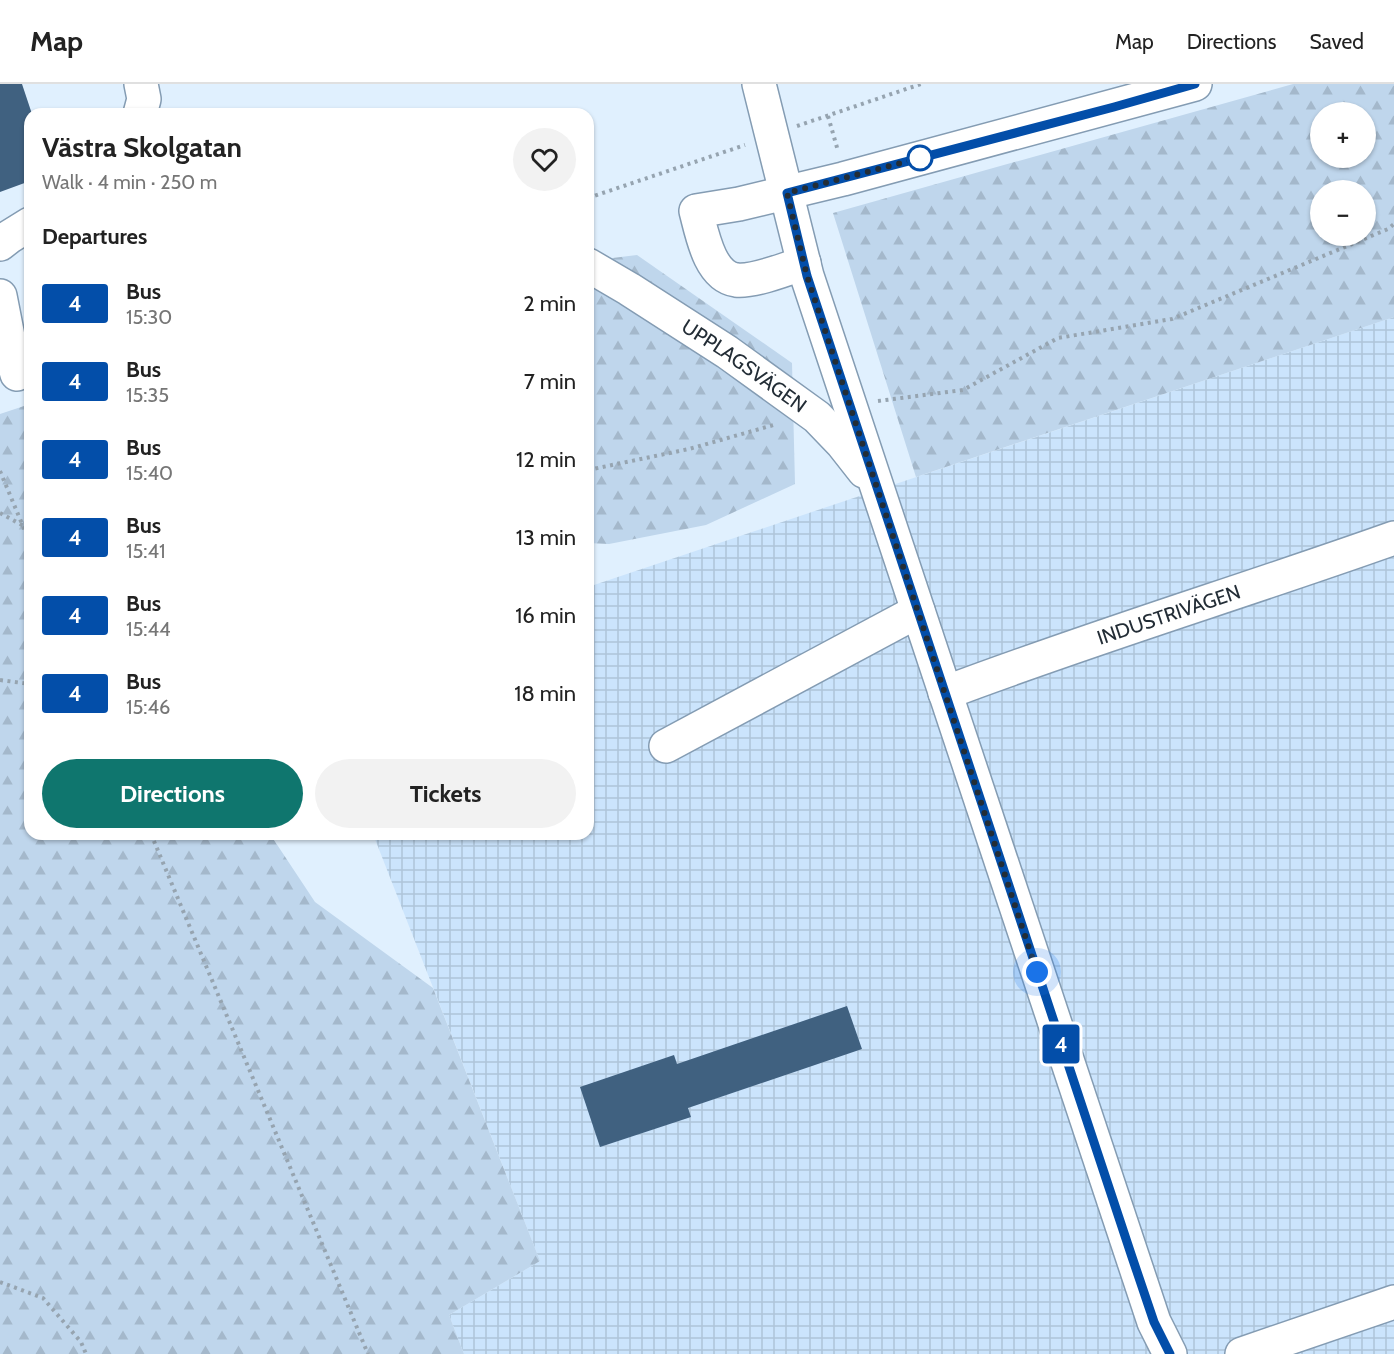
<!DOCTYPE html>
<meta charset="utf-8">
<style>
:root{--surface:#fff;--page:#f2f2f2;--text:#222;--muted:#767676;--line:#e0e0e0;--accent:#0f766e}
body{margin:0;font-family:Cabin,sans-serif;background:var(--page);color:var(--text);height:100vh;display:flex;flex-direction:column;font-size:22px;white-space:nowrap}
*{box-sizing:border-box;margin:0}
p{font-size:20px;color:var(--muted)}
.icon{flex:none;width:33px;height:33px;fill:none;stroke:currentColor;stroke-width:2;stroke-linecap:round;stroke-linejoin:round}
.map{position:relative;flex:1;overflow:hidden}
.sheet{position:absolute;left:24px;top:24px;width:570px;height:732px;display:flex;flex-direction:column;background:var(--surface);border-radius:18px;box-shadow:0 2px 4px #0004}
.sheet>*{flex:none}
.badge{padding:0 12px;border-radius:4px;font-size:21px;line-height:39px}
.buttons{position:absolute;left:1310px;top:18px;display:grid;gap:12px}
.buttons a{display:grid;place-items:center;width:66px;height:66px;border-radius:50%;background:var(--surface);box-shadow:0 2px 4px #0004;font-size:30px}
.you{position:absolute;width:30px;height:30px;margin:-15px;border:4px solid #fff;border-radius:50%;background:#1a73e8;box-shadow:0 0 0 9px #1a73e833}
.map>.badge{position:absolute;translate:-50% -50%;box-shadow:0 0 0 3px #fff}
h2{padding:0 18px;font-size:22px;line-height:54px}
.round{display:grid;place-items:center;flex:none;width:63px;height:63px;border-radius:32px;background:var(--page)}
.headline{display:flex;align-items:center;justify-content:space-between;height:102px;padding:0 18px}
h1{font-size:28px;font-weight:700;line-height:45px}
.action{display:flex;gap:12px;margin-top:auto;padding:12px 18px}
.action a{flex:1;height:69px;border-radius:36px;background:var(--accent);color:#fff;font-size:24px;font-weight:700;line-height:69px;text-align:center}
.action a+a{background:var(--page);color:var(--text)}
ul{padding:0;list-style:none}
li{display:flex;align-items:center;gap:18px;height:78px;padding:0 18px}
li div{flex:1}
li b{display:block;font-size:22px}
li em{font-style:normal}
li .badge{min-width:66px;font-weight:700;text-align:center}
header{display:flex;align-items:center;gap:36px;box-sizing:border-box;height:84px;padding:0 30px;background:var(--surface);border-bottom:2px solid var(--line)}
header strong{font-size:28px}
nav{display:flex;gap:33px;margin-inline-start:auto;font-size:21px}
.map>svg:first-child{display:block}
</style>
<header>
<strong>Map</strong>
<nav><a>Map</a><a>Directions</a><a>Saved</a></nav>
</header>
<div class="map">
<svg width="1394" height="1270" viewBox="0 0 1394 1270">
<defs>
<pattern id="industrial-grid" width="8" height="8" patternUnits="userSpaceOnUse" patternTransform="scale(1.5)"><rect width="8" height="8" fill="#cbe4fc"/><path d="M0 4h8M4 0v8" fill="none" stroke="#aec4d9"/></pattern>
<pattern id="forest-firs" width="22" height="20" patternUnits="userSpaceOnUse" patternTransform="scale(1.5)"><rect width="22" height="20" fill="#bfd6ec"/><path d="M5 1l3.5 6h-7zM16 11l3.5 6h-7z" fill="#a4b8cb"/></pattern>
</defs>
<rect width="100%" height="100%" fill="#e0f0fe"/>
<path fill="url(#industrial-grid)" d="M1394 233V1270H464L449 1231 540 1177 373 750H588V503Z"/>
<g fill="url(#forest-firs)" fill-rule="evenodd">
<path d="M1293 0H1394V233L916 393 833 129ZM1320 28H1365V74H1320ZM1320 106H1365V152H1320Z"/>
<path d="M637 171 792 279 795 400 706 441 609 460 588 459V177Z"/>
<path d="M30 320V750H270L315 818 433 904 540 1177 449 1231 464 1270H0V330Z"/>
</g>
<g fill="#406180">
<path d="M0 0H22L32 30H30V97L0 108Z"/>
<path d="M847 922 862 965 688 1024 691 1033 600 1063 580 1003 674 971 677 980Z"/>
</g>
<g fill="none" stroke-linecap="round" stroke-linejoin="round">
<defs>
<g id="minor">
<path d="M759 0 807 192 1154 1238 1170 1270"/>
<path d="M140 30 144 15 141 0"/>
<path d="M0 160 9 153 30 140"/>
<path d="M804 179C787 185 753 198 736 196 709 192 702 149 696 127L739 120 843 95 1195 0"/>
<path id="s1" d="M588 181 629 205 727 268 817 333 842 359 864 387"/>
<path d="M0 212 12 273 17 290"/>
<path id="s2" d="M945 609C1093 553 1245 507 1394 454"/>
<path d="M666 662 918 527"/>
<path d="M1242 1270 1394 1218"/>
</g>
</defs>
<use href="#minor" stroke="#849cb3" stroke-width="36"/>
<g stroke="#96a4b0" stroke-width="4" stroke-dasharray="3 4.5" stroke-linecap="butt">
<path d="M828 32 838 67"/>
<path d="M797 42 921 0"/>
<path d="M588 114 745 61"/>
<path d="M878 317 963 306 1058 254 1172 235 1388 145 1394 140"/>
<path d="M588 386 689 365 777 340"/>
<path d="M0 387 30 459"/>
<path d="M0 429 22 441 30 443"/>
<path d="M0 596 30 600"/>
<path d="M151 750 368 1270"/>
<path d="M0 1198 43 1214 81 1258 86 1270"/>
</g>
<use href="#minor" stroke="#fff" stroke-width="33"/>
</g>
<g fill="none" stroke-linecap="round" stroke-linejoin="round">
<defs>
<path id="line" d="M1170 1270 1154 1238 1132 1173 807 192 787 109 1114 23 1195 0"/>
</defs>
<use href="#line" stroke="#fff" stroke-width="14"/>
<use href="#line" stroke="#034ea9" stroke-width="9"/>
<path stroke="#232d36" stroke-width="6" stroke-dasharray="0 10.8" d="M920 74 787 109 807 192 1037 888"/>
</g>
<circle fill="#fff" stroke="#034ea9" stroke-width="3" cx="920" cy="74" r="12"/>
<g text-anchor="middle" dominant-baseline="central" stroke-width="6" stroke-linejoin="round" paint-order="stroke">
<g font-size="20" fill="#232d36" stroke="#fbfbfb">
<text stroke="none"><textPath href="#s1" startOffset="186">UPPLAGSVÄGEN</textPath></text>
<text stroke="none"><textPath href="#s2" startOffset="237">INDUSTRIVÄGEN</textPath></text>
</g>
</g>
</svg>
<div class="buttons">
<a>+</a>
<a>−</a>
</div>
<div class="you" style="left:1037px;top:888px"></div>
<b class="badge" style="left:1061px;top:960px;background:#034ea9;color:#fff">4</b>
<section class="sheet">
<div class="headline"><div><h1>Västra Skolgatan</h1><p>Walk · 4 min · 250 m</p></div><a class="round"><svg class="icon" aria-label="heart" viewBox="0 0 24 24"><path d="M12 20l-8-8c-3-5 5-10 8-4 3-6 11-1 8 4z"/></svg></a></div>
<h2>Departures</h2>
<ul>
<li><span class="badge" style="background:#034ea9;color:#fff">4</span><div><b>Bus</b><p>15:30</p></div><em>2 min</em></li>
<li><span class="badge" style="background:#034ea9;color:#fff">4</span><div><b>Bus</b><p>15:35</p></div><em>7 min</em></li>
<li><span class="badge" style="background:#034ea9;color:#fff">4</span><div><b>Bus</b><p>15:40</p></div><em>12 min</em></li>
<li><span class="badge" style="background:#034ea9;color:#fff">4</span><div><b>Bus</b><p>15:41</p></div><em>13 min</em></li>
<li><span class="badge" style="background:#034ea9;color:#fff">4</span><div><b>Bus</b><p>15:44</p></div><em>16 min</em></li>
<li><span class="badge" style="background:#034ea9;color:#fff">4</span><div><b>Bus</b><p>15:46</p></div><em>18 min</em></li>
</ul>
<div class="action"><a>Directions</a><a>Tickets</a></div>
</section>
</div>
